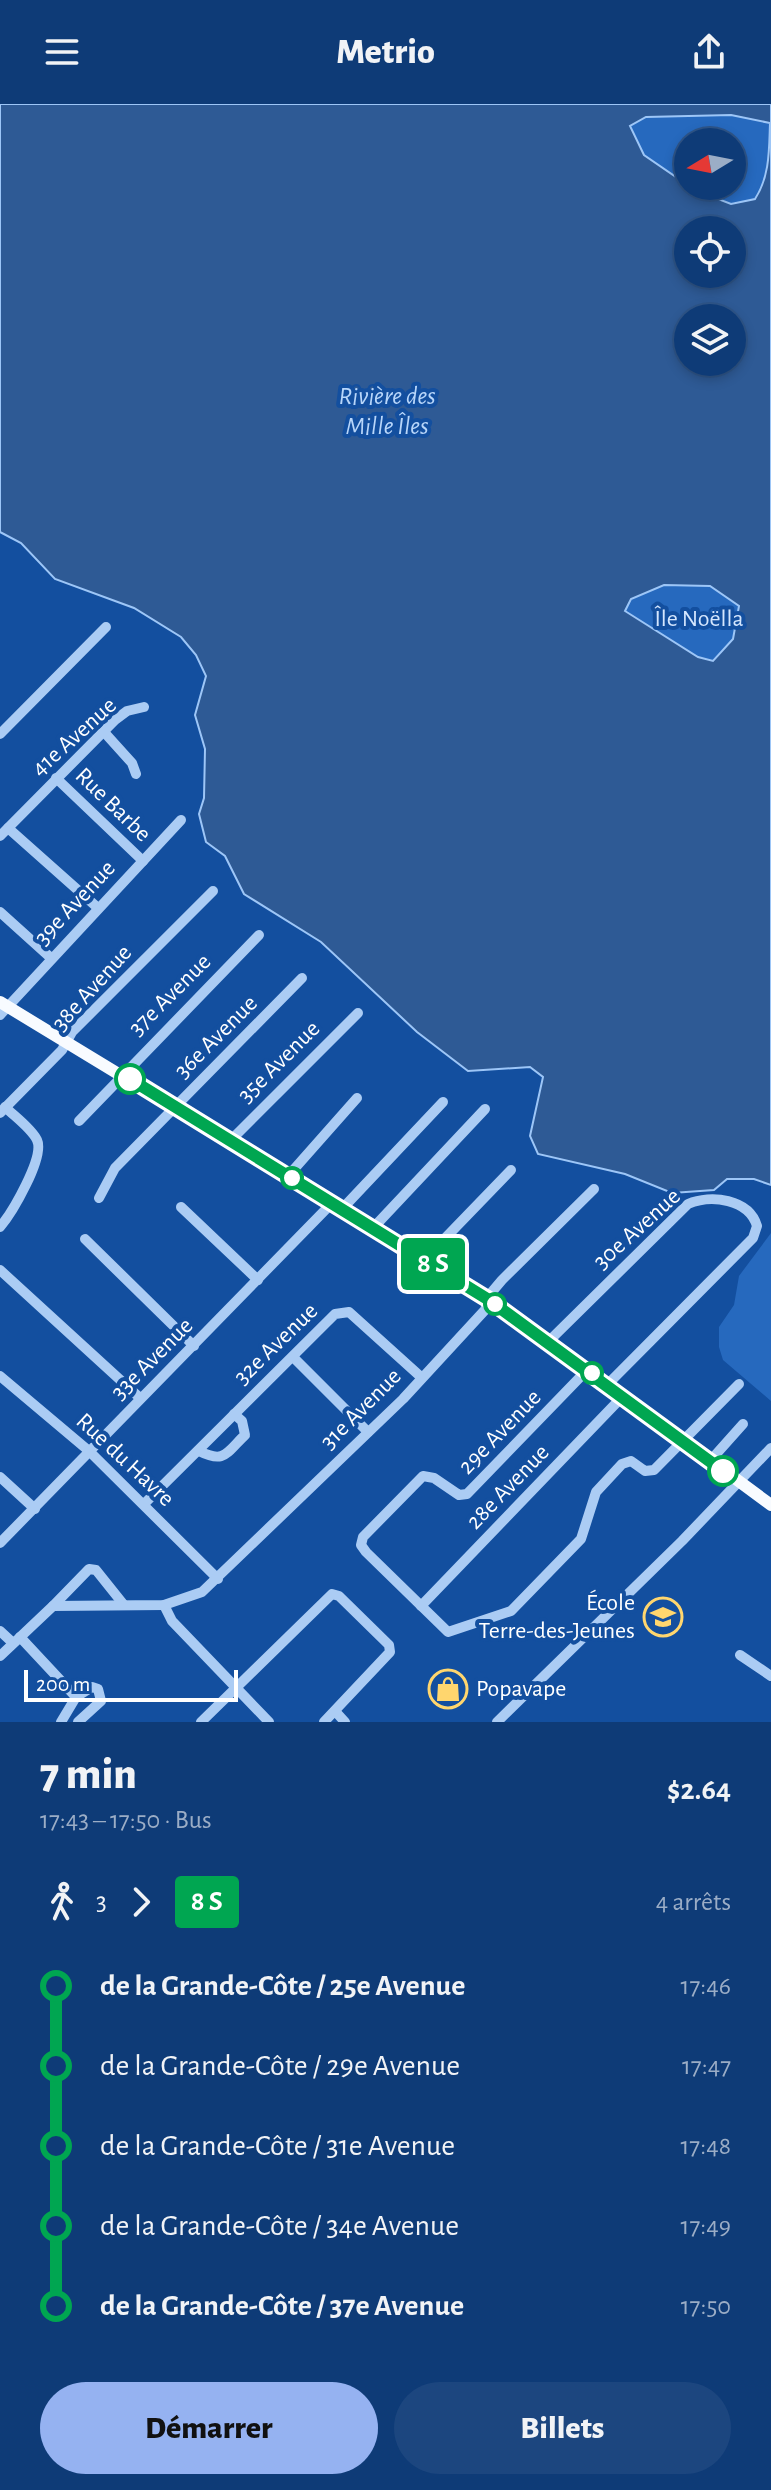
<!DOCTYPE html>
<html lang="fr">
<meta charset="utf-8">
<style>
:root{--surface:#0e3b77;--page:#1c467f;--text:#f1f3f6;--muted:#9badc6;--line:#2e5589;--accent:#95b2f1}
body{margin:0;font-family:"Alegreya Sans",sans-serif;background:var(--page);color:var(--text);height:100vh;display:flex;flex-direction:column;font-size:30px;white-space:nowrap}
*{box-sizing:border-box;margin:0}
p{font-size:26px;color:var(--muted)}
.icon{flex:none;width:44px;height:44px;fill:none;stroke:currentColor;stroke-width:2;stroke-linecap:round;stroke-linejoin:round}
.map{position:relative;height:1618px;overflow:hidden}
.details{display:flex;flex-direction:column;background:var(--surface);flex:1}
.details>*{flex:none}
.badge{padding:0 16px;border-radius:6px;font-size:28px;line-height:52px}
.needle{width:52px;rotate:260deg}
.controls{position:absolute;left:674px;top:24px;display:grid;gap:16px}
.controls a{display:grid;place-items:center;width:72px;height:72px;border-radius:50%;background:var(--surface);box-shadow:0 4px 12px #0003,0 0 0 2px var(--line);font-size:40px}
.scale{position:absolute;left:24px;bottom:20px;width:214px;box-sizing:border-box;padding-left:8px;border:4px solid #fff;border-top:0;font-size:22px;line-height:28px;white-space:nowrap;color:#fff;-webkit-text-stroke:6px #134f9f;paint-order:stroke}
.map>.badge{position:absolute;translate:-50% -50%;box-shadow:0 0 0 4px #fff}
.legs{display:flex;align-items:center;gap:12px;height:88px;padding:0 40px;font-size:26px}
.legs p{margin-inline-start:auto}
.summary{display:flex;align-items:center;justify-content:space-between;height:136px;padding:0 40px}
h1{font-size:44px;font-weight:800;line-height:60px}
.button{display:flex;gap:16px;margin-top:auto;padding:16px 40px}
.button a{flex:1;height:92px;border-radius:48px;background:var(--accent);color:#111;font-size:32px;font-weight:800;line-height:92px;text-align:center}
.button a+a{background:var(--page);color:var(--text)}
ul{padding:0 40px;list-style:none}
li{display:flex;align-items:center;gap:28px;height:80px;font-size:30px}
li i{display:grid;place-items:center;width:12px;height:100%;margin:0 10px;background:currentColor}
li i::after{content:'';width:20px;height:20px;margin:-10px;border:6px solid;border-radius:50%;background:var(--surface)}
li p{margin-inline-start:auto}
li:first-child i{background:linear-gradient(#0000 50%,currentColor 0)}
li:last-child i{background:linear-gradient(currentColor 50%,#0000 0)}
header{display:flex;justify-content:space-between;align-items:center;height:104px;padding:0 40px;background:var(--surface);font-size:36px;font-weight:800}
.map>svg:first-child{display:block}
</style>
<header><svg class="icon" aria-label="menu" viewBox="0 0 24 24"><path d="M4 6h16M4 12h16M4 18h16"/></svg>Metrio<svg class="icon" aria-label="share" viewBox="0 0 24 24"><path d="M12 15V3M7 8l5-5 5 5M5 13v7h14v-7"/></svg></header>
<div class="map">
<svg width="771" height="1618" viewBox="0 0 771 1618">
<rect width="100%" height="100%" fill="#134f9f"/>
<g fill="#2669be">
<path d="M731 11 770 18C769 46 770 71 755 95L732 100 689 82H732V38H688V81L644 51 630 22 646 13Z"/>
<path d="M664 481 710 482 739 502 733 535 713 557 698 553 625 507 631 495Z"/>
<path d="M771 1129V1297L723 1256 719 1243V1223L734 1201 739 1172Z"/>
</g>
<path fill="#2e5a95" stroke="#9dc6f7" stroke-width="2" fill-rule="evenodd" d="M0 0H771V1081L754 1075H727L714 1086 672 1089 625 1070 538 1050 530 1032 543 973 530 963 468 967 417 928 321 838 244 790 225 752 206 738 199 710 204 694 205 645 195 611 206 572 196 551 181 533 134 504 55 475 21 439 0 428ZM731 11 770 19C769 46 770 72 755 95L731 100 695 86 644 51 630 22 646 13ZM688 126H732V170H688ZM688 214H732V258H688ZM664 481 710 482 739 502 733 535 713 557 698 553 625 507 631 495Z"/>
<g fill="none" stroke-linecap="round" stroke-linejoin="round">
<g stroke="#abccf4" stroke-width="10">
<path d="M104 628 132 659 136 670"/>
<path d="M0 630 106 523"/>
<path d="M56 674 143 757"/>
<path d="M8 724 98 804"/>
<path d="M0 732 115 616 127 607 144 603"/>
<path d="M0 808 51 854"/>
<path d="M0 911 181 716"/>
<path d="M0 1009 62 946 72 928 213 787"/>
<path d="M79 1017 259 831"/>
<path d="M230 1037 358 909"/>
<path d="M288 1072 357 994"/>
<path d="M99 1094 115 1064 302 874"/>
<path d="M181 1103 258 1176"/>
<path d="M342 1105 443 998"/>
<path d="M0 1123C12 1109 45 1053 37 1036 31 1024 14 1012 5 1003"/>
<path d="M374 1123 485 1005"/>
<path d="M85 1135 194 1242"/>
<path d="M425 1155 511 1066"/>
<path d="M0 1166 140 1294"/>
<path d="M549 1237 688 1100C711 1090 749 1095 757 1122L753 1134 607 1281"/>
<path d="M293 1253 368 1328"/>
<path d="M587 1266 467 1390 459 1391 434 1374 423 1372 363 1433 361 1441 366 1448 448 1528 511 1507 581 1435 596 1388 622 1360 631 1357 645 1367 654 1366 739 1280"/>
<path d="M0 1272 89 1347 218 1475"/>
<path d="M199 1347C225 1360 226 1349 245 1331L242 1317 234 1310"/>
<path d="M710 1357 743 1320"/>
<path d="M0 1373 35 1405"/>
<path d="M144 1400 335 1210 349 1208 421 1273"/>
<path d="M0 1439 332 1099"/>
<path d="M164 1501 172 1517 269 1618"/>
<path d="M53 1502 89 1465 96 1466 124 1501"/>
<path d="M421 1502 623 1292"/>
<path d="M0 1527 13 1539"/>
<path d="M20 1533 76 1593"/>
<path d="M740 1551 771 1572"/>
<path d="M0 1552 53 1502 164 1501 202 1488 403 1295 485 1206 491 1189 502 1176 594 1085"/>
<path d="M335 1607 345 1618"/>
<path d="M61 1618 76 1593 92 1583 98 1585 101 1597 78 1618"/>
<path d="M201 1618 332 1490 339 1492 389 1541 390 1548 324 1618"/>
<path d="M497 1618 682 1437 771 1344"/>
</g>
<path stroke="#f8fbff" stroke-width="12" d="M0 898 461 1178 549 1237 771 1401"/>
</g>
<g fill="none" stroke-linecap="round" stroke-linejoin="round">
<defs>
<path id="line-1" d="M130 975 489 1196 723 1367"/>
</defs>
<use href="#line-1" stroke="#fff" stroke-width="18"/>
<use href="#line-1" stroke="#00a651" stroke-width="12"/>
</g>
<defs>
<symbol id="school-ring" viewBox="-11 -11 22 22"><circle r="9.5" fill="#134f9f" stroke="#ffd66e" stroke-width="1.5"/><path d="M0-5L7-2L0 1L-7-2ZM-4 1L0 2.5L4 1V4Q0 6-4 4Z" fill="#ffd66e"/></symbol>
<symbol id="shop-ring" viewBox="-11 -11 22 22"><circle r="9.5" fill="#134f9f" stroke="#ffd66e" stroke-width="1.5"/><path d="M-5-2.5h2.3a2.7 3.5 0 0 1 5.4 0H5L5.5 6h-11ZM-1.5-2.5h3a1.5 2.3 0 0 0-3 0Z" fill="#ffd66e"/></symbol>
</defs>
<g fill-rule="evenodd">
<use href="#school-ring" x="641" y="1491" width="44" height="44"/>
<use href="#shop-ring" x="426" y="1563" width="44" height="44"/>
</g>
<g fill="#fff" stroke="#00a651" stroke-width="4">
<circle cx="130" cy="975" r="14"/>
<circle cx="292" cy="1074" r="10"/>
<circle cx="495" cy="1200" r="10"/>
<circle cx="592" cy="1269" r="10"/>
<circle cx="723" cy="1367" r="14"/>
</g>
<g text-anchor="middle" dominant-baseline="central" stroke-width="8" stroke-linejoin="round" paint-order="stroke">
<g font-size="24" fill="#d4e6fe" stroke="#134f9f">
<text x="699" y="515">Île Noëlla</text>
</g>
<g font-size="24" fill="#fff" stroke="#134f9f">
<text transform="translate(74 633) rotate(-42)">41e Avenue</text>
<text transform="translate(113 701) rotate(44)">Rue Barbe</text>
<text transform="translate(75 799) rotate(-47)">39e Avenue</text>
<text transform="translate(92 884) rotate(-48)">38e Avenue</text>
<text transform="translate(170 891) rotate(-45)">37e Avenue</text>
<text transform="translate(216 933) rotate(-45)">36e Avenue</text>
<text transform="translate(279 958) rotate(-45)">35e Avenue</text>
<text transform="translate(637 1125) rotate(-42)">30e Avenue</text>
<text transform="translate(276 1240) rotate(-44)">32e Avenue</text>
<text transform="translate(152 1255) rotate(-45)">33e Avenue</text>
<text transform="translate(361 1305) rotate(-45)">31e Avenue</text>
<text transform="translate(500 1328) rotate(-46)">29e Avenue</text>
<text transform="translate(125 1356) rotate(43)">Rue du Havre</text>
<text transform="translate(508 1383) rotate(-46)">28e Avenue</text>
</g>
<g font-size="24" fill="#fff" stroke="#134f9f" text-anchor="end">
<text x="635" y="1499">École<tspan x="635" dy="28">Terre-des-Jeunes</tspan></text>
<text x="476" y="1585" text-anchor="start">Popavape</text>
</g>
<g font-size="26" font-style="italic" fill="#b8d6fa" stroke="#134f9f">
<text x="387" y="292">Rivière des<tspan x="387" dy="30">Mille Îles</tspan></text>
</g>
</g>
</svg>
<div class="controls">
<a><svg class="needle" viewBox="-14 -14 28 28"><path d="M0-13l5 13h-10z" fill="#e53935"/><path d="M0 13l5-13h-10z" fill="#9badc6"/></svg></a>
<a><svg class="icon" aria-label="locate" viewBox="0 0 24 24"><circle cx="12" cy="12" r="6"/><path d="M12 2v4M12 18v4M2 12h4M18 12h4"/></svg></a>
<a><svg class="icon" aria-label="layers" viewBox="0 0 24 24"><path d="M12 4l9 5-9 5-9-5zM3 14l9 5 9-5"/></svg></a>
</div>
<div class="scale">200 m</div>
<b class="badge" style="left:433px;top:1160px;background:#00a651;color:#fff">8 S</b>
</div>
<section class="details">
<div class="summary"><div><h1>7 min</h1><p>17:43 – 17:50 · Bus</p></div><b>$2.64</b></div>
<div class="legs"><svg class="icon" aria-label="walk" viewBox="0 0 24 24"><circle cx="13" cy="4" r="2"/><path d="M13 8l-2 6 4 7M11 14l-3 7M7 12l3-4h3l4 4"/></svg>3<svg class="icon" aria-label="forward" viewBox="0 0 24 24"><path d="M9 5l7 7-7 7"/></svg><b class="badge" style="background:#00a651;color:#fff">8 S</b><p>4 arrêts</p></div>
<ul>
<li><i style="color:#00a651"></i><b>de la Grande-Côte / 25e Avenue</b><p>17:46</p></li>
<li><i style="color:#00a651"></i><span>de la Grande-Côte / 29e Avenue</span><p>17:47</p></li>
<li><i style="color:#00a651"></i><span>de la Grande-Côte / 31e Avenue</span><p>17:48</p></li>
<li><i style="color:#00a651"></i><span>de la Grande-Côte / 34e Avenue</span><p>17:49</p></li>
<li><i style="color:#00a651"></i><b>de la Grande-Côte / 37e Avenue</b><p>17:50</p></li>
</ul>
<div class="button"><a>Démarrer</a><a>Billets</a></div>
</section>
